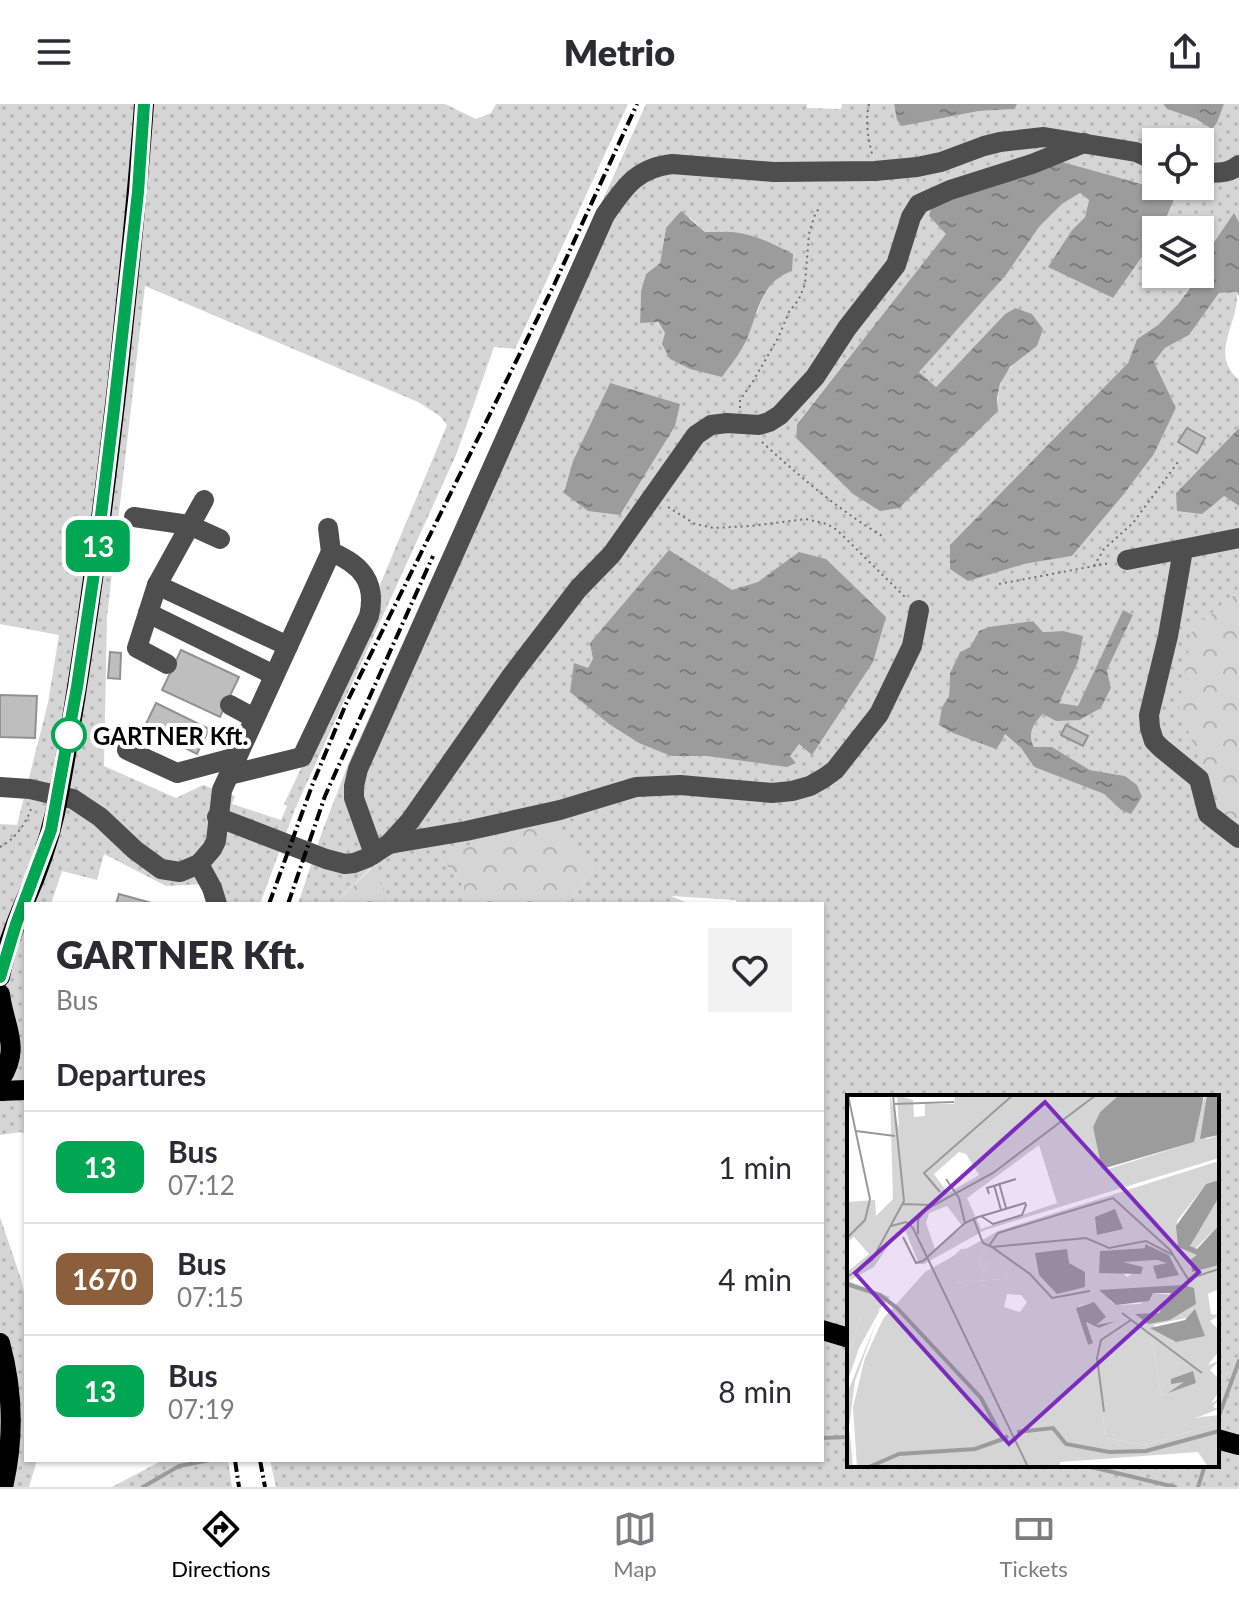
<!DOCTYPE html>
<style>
:root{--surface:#fff;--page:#f2f2f3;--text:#2b2b33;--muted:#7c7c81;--line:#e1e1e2;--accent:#000}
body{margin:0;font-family:Lato,sans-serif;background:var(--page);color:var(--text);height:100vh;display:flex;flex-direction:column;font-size:30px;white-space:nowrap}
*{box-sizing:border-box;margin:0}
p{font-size:26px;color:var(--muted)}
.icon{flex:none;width:44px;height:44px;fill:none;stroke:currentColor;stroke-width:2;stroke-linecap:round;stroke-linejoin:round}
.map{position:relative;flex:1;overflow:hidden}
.drawer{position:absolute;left:24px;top:798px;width:800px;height:560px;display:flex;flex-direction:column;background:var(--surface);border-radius:0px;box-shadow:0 2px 6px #0004}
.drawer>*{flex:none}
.badge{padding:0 16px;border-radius:12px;font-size:28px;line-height:52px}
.tools{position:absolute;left:1142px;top:24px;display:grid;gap:16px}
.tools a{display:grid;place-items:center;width:72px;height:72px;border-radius:0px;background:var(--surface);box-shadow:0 2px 6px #0004;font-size:40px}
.map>.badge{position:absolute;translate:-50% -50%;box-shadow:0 0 0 4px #fff}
h2{padding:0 32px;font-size:30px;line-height:72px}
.round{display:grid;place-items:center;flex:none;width:84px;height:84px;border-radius:0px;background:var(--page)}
.summary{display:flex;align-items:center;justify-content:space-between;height:136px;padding:0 32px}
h1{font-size:38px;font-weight:800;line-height:60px}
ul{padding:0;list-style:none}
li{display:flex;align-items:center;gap:24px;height:112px;padding:0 32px;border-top:2px solid var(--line)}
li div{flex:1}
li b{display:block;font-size:30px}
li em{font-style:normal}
li .badge{min-width:88px;font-weight:700;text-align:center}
header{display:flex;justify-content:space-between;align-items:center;height:104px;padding:0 32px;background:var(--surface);font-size:36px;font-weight:800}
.menu{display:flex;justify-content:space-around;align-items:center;height:112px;border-top:2px solid var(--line);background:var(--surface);font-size:22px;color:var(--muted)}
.menu a{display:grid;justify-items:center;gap:4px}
.menu .selected{color:var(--accent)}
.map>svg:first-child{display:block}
</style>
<header><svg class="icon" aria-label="menu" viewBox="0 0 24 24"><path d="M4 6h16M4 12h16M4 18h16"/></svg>Metrio<svg class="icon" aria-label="share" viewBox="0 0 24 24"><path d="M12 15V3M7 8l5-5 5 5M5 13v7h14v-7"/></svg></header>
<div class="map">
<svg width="1239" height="1383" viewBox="0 0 1239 1383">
<defs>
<pattern id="grass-dots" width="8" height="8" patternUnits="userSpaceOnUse" patternTransform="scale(2)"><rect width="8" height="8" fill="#d5d5d5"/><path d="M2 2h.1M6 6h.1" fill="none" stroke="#b5b5b5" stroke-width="1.8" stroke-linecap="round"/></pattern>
<pattern id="forest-crowns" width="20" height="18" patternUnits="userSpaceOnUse" patternTransform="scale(2)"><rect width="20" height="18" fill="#d5d5d5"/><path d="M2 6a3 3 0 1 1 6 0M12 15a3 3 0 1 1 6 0" fill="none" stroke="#b5b5b5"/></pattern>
<pattern id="water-ripples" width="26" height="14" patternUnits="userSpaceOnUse" patternTransform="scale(2)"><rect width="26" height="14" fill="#9c9c9c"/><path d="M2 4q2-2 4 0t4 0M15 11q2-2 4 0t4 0" fill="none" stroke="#7d7d7d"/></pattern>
</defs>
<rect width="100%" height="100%" fill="#fff"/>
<g fill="url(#grass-dots)" fill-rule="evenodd">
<path d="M0 0H445L476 15 491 9 496 0H628L515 245 494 243 456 351 295 705 260 800H208L204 780 166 782 104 750 97 776 62 767 51 800H26V1030L20 1028 0 1031V720L17 721 48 599 59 531 0 520ZM145 182 418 298 440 312 447 321 377 488 381 498 284 700 287 702 281 716 232 700 235 692 203 681 176 694 104 662 107 513Z"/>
<path d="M646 0H807V4L841 5 842 0H894L895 6 933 16 979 7 1015 5 1017 0H1163L1167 5 1196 15 1211 24 1217 19 1224 0H1239V118L1234 110 1210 144 1200 167V126H1161L1176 92 1167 82H1200V38H1156V82L1148 83 1059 57 929 112 947 130 797 319 796 334 853 390 998 307C996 270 1010 263 1037 242L1014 204 1005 210 936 283 918 268 1006 171 1039 123 1062 100 1080 89 1089 96 1085 113 1072 126 1049 163 1113 194 1156 133V170H1198L1178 200 1158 221 1137 235 1128 259 1024 460 1072 452 1124 390 1154 350 1176 304 1154 258 1165 244 1189 231 1219 189 1237 188C1239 222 1208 248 1239 276V324L1176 389 1178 407 1224 392 1239 402V487L1192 526 1239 731V1383H276L270 1356H822V800H737L736 796 671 792 685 798V800H568L593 765 440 754 464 782V800H392L371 764 334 800H298L322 728 349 658ZM691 114 705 128 723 127 780 171 765 185 757 209 665 229 657 218H640L641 187 646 170 660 159 666 124ZM1123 507 1133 511 1107 566 1111 584 1101 604 1080 616 1043 610C1033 620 1027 629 1034 643H1052L1090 666 1125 672 1142 693 1131 709 1121 706 1104 690 1034 663 1021 644 1005 630 942 603 949 592 950 569 960 548 970 543 979 527 988 523 1033 517 1043 528 1063 527 1078 558 1058 599 1079 603ZM849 993H1217V1361H849Z"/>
<path d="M0 1113 21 1175 26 1197V1356H37L29 1383H0Z"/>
<path d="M163 1356H228L232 1383H112Z"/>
</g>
<g fill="url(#forest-crowns)">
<path d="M1239 487V731L1225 720 1179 604 1192 526Z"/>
<path d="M547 717 593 765 568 800H464V782L440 754 502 727Z"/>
<path d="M372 764 392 800H334Z"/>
</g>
<g fill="url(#water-ripples)">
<path d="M894 0H1017L1015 5 979 7 902 22 897 16Z"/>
<path d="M1163 0H1224L1217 19 1212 25 1196 15 1167 5Z"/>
<path d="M1059 57 1148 82H1167L1176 91 1161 126H1156V133L1113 194 1048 163 1072 126 1085 113 1089 96 1080 89 1062 100 1039 123 1006 171 919 268 936 283 1005 210 1015 204 1032 210 1043 225 1037 242 1010 263 1000 280 997 294 998 307 899 404 880 407 853 390 796 334 797 320 946 130 929 112 932 102Z"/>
<path d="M681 107 705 128C744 125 759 133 793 150L792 167C755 180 759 217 741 246 736 255 728 264 722 273L690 265 670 255 662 240 665 229 658 218 640 219 641 187 646 170 660 159 666 124Z"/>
<path d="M1234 109 1239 118V192L1237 188 1219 189 1189 231 1165 244 1154 258 1176 304 1154 350 1124 390 1072 452 1024 460 968 477 950 465V441L1128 259 1137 235 1158 221 1178 200 1200 170 1210 144Z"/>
<path d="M610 279 680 300 675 322 620 411 588 407 564 389 573 357Z"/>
<path d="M1239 324V402L1224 392 1202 410 1177 407 1176 389Z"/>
<path d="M669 446 732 486 758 478 799 448 826 455 886 513 873 558 812 651 799 640 790 652 796 659 787 663 707 652H671L639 639 609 620 570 588 574 559 588 564 593 555 590 539Z"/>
<path d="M1123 506 1133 511 1107 566 1111 584 1101 604 1080 616 1056 617 1043 610C1033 620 1027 630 1034 643H1052L1090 666 1125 672 1137 681 1142 693 1131 710 1121 706 1104 690 1034 663 1021 644 1005 630 1001 638 996 645 953 629 939 621 942 603 949 592 950 569 960 548 970 543 979 527 988 523 1033 517 1043 528 1063 527 1083 532 1078 558 1059 599 1078 602Z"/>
</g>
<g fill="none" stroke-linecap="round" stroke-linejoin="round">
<g stroke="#9c9c9c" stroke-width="4">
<path d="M1217 1317 1239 1257"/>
<path d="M822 1334 849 1333"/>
<path d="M1083 1361 1175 1383"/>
<path d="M143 1383 179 1362 210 1356"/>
<path d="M1198 1383 1205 1361"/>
</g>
</g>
<g fill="#bebebe" stroke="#929292" stroke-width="2">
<path d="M1187 324 1205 334 1197 349 1178 338Z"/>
<path d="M181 546 239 573 220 613 162 586Z"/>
<path d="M110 548 121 549 120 575 108 574Z"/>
<path d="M0 591 37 592 35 634 0 633Z"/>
<path d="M156 599 209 625 197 650 144 624Z"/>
<path d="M1066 621 1088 632 1083 642 1061 631Z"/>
<path d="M119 790 155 800H116Z"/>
</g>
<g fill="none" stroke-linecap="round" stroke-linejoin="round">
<g stroke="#707070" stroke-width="2" stroke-dasharray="2 4" stroke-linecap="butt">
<path d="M869 0C865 18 868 33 872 50"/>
<path d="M740 304V296L752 279 778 234 789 208 799 195 805 180 809 130 814 113 819 104"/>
<path d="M762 338C800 373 840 407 884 433"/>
<path d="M668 403 695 420 714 424 750 422 806 415 827 420 837 426 906 494"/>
<path d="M1094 462 1104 445 1133 419 1178 358"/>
<path d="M999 480 1110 459"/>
<path d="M0 743C15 735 25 721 31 705"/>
</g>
<g stroke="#4e4e4e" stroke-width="20">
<path d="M1200 69C1214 68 1228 71 1239 61"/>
<path d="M134 413 189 421 220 435"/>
<path d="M328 424 331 448"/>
<path d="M1183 446 1168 532 1149 611 1150 624 1154 637 1161 644 1199 675 1208 710 1239 734"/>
<path d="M1127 456 1239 434"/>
<path d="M157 481 288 542"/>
<path d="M148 509 274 571"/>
<path d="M167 560 137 544 157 481 204 396"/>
<path d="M230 601 254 614"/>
<path d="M127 646 177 669 237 653"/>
<path d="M0 683 30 685 73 695 100 713 135 746 161 765 180 768 199 760 212 745 216 737 222 686 331 448C361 460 377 478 369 512L302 653 229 671"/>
<path d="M217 713 326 755 345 760 354 759 367 754 389 740 410 717 512 571 578 485 612 450 696 331 711 321 727 319 759 321 769 318 780 311 815 273 847 224 896 161 911 113 919 100 950 86 1032 60 1084 39"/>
<path d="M389 740 466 727 560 706 636 683 680 681 772 689 792 687 810 682 824 674 835 666 879 610 912 542 919 506"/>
<path d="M374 750 354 694V682L358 665 605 111C624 84 636 64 672 60L774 68 875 67 917 63 941 58 984 42 1000 38 1044 33 1136 48 1156 57"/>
<path d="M199 760 212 784 217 800"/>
</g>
<g stroke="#000" stroke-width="20">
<path d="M0 873C6 840 21 807 34 776 45 748 54 719 59 689 85 549 103 407 119 265 128 176 138 89 144 0"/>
<path d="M0 890C4 924 22 943 0 976"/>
<path d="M0 987 26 986"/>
<path d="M822 1226 849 1234"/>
<path d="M0 1239C13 1286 14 1336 3 1383"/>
<path d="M1217 1335 1239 1341"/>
</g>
<g stroke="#000" stroke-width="4" stroke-dasharray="12 4 2 4" stroke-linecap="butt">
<path d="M269 800 313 679 346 600 554 181 637 0"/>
<path d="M288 800 325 692 433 452"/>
<path d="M235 1356 239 1383"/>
<path d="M260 1356 265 1383"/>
</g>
</g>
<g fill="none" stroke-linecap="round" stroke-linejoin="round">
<defs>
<path id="line" d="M0 873 16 820 51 726 77 583 94 469 114 305 138 88 144 0"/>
</defs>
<use href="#line" stroke="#fff" stroke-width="18"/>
<use href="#line" stroke="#00a651" stroke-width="12"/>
</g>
<circle fill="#fff" stroke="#00a651" stroke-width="4" cx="69" cy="631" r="16"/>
<g text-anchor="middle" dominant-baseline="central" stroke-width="8" stroke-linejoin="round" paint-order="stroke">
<g font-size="24" font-weight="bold" fill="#000" stroke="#fff" text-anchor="start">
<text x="93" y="631">GARTNER Kft.</text>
</g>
</g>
<g transform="translate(847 991)">
<rect width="372" height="372" fill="#fff"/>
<path d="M43 0 52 34 162 0H272L253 17 246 32 258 75 347 47 353 10 360 0 355 38 360 44 372 40V63L138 135 77 169H72L59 137 52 135 27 172 2 186 43 202 27 220 14 219 0 266V177L22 159 7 142 0 147V107L28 105 29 121 46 104ZM192 50 210 108 134 134 120 103ZM112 57 119 59 132 80 101 98 87 79ZM100 111 116 132 88 154 79 128 82 118ZM372 66V85L359 89 330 126 331 152 351 160 342 168 345 176 372 170V194L361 199 364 219 372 220 363 226 372 235V256L361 270 372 266 363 275 372 284V297L364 308 372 304 366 312 372 314 351 322 372 320 348 322 346 294 314 300 306 249 274 236 262 244 251 265 258 343 298 350 372 328V372H361L351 357 213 367V372H10L6 312 18 263 36 224 78 177 151 136ZM139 153 131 166 136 178 149 161 167 183 107 188ZM298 153 322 160 329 175 306 172 320 169 316 165 275 166 276 171 296 172 280 182 253 156ZM307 192 346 193 341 214 323 225 296 224 312 218 326 200 306 198 293 209 269 210 262 205ZM160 199 174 200 180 207 173 217 157 212ZM244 208 255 224 249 230 268 226 252 233 239 227 245 245 240 249 232 211ZM344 222 348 240 326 246 306 230ZM372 102V130L346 156 343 149ZM30 225 8 286 2 332 6 372H0L1 296Z" fill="#d5d5d5" fill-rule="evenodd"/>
<path d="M50 0 66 5 67 22 78 21V9H107L108 0H162L85 66 52 34ZM139 153 131 166 136 178 149 161 167 171V183L107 188 98 170 114 154ZM33 215 12 253 0 288V266L14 219ZM274 236 306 249 314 300 346 293 354 297 364 313 348 323 372 320V328L298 350 258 343 251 265 261 244Z" fill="#d5d5d5"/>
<path d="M272 0H357L347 47 255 74 246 32 253 17ZM360 0H372V40L353 44ZM372 85V102L343 151 350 154 372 130V170L345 177 343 165 350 160 331 152 329 131 359 89ZM268 114 276 134 250 140 248 122ZM298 149 322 160 332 180 310 184 306 171 320 168 310 165 276 167 296 172 294 179 252 178 253 156 298 153ZM220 154 222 168 238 177V192L210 199 192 180 188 158ZM336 190 347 193 349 209 323 225 301 229 288 219 312 218 324 198H306L302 206 269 210 252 195ZM247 207 259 222 249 230 269 226 252 233 239 227 246 248 241 250 229 213ZM348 214 358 241 329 247 303 233 338 225ZM346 276 349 288 321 298 337 287 324 289V284Z" fill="#9c9c9c"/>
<path fill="none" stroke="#9c9c9c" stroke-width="4" d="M0 189 33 200 50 213 134 303 156 344 161 341M170 337 206 333 219 349 262 357 299 356 372 336M22 372 52 359 128 354 156 344"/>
<path fill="none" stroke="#999" stroke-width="2" d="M46 9 107 7M9 36 48 41M99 84 112 103 118 128 131 122 145 118 178 108 179 110 175 120 146 129 134 121M152 88 159 113M147 90 154 115M93 97 77 78 166 0M142 99 140 93 169 84M56 109 84 110M127 125 136 148 145 152 239 143 262 153 299 146 326 160M44 131 59 127 66 133 181 372M71 139V125L78 115 146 78 249 0M56 142 69 168 76 166 118 128M0 143 18 125 23 104 1 0M142 151 151 138 266 103 323 155 341 184 372 174M145 152 183 179 205 203 243 196M0 182 25 165 57 106 46 0M275 218 355 278M257 317 250 263 254 245 284 225"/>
<path fill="#7b2cbf" fill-opacity="0.15" stroke="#7b2cbf" stroke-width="4" d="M198 7 352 177 162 349 8 178Z"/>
<rect width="372" height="372" fill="none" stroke="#000" stroke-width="4"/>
</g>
</svg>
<div class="tools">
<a><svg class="icon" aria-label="locate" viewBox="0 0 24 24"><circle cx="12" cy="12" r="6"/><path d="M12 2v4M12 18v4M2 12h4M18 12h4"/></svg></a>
<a><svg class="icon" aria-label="layers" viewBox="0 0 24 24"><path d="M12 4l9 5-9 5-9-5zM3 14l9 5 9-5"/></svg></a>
</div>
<b class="badge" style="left:98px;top:442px;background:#00a651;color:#fff">13</b>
<section class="drawer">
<div class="summary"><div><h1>GARTNER Kft.</h1><p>Bus</p></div><a class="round"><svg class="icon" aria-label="heart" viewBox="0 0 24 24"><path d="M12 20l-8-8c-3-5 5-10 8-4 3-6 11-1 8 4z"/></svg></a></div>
<h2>Departures</h2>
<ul>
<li><span class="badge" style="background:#00a651;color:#fff">13</span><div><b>Bus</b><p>07:12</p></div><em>1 min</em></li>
<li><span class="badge" style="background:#8b5e3c;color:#fff">1670</span><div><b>Bus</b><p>07:15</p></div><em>4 min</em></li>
<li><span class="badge" style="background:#00a651;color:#fff">13</span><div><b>Bus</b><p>07:19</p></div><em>8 min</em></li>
</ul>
</section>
</div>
<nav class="menu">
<a class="selected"><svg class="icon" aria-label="directions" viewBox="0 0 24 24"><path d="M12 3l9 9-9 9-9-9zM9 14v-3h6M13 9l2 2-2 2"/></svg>Directions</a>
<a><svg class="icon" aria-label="map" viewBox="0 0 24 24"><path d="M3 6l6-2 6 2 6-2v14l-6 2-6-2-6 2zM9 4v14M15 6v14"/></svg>Map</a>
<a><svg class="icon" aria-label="tickets" viewBox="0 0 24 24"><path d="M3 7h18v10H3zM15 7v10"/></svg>Tickets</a>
</nav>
